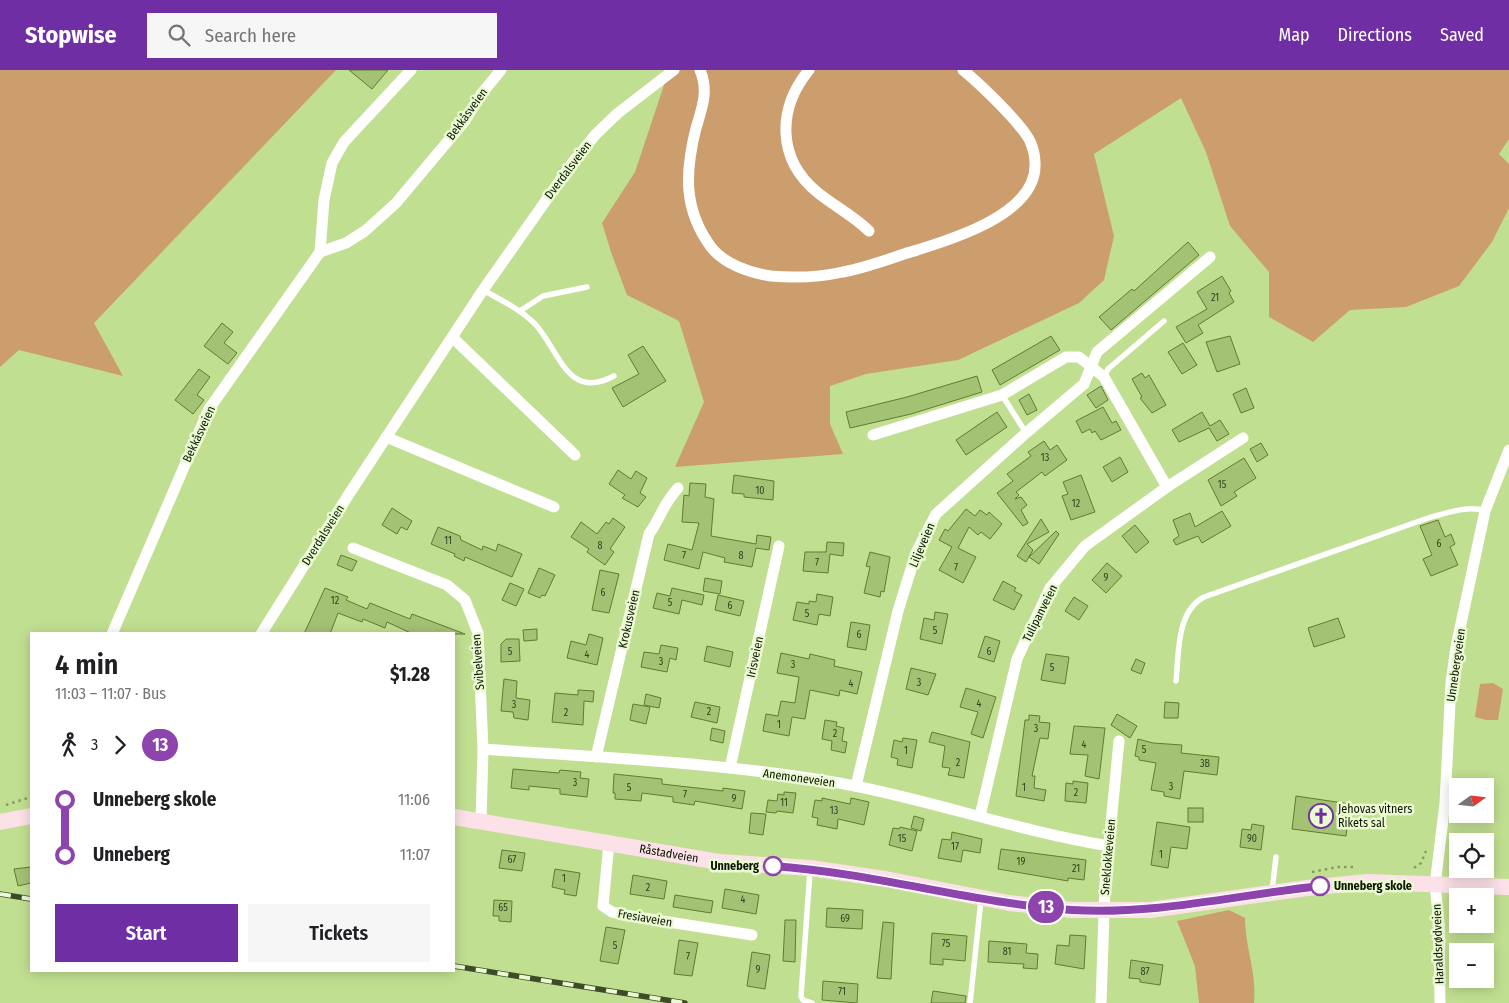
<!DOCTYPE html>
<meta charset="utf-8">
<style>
:root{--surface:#fff;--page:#f6f6f6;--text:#202124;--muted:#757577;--accent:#6f2ea3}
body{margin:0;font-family:"Fira Sans Condensed",sans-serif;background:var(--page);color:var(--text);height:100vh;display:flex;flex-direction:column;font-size:19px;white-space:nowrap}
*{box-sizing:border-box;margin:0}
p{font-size:16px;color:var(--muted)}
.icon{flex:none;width:28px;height:28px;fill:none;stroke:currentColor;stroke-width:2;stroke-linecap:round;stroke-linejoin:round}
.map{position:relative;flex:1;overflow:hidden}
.panel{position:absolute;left:30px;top:562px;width:425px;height:340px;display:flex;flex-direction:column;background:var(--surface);border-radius:0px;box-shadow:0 2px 12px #0003}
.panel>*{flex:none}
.badge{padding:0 10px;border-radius:16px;font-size:18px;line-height:32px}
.needle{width:32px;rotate:75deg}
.controls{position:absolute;left:1449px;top:708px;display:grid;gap:10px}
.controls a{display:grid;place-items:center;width:45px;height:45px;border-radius:0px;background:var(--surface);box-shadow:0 2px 12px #0003;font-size:25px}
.map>.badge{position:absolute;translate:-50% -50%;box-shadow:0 0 0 2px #fff}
.legs{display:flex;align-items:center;gap:8px;height:55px;padding:0 25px;font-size:16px}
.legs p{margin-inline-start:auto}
.headline{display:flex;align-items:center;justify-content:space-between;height:85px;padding:0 25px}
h1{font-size:28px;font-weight:600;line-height:38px}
.action{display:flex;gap:10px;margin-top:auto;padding:10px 25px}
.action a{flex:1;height:58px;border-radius:0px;background:var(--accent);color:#fff;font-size:20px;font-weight:600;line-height:58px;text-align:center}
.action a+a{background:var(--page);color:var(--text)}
ul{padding:0 25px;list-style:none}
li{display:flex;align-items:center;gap:18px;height:55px;font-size:19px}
li i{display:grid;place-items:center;width:8px;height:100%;margin:0 6px;background:currentColor}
li i::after{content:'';width:12px;height:12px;margin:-6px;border:4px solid;border-radius:50%;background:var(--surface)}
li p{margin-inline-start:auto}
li:first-child i{background:linear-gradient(#0000 50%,currentColor 0)}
li:last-child i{background:linear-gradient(currentColor 50%,#0000 0)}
header{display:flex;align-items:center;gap:30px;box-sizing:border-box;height:70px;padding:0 25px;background:var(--accent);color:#fff}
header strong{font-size:24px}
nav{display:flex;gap:28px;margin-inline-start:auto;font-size:18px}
.search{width:350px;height:45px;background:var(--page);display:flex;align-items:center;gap:12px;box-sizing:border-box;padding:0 18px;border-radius:0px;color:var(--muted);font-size:19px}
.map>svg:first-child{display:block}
</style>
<header>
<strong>Stopwise</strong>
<div class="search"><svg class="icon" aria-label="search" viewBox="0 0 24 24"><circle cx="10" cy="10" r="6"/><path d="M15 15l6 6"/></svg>Search here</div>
<nav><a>Map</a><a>Directions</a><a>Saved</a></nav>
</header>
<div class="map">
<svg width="1509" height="933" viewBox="0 0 1509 933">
<rect width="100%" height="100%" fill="#c1df91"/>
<g fill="#cc9d6d">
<path d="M0 0H336L94 253 123 306 19 280 0 297Z"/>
<path d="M673 0H1509V69L1499 84 1509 94V138L1492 172 1459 216 1406 237 1350 240 1313 272 1269 247V202L1230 156 1206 82 1181 28 1094 84 1114 166 1104 210 1079 233 958 290 866 304 830 316V354L843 384 675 397 704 332 679 251 627 225 612 185 602 153 635 102 666 9Z"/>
<path d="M1493 613 1503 619 1498 650H1486L1475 647 1480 614Z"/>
<path d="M1229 840 1245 848C1245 877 1257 903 1254 933H1199L1195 896 1177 851Z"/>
</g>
<g fill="#a4c274" stroke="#617b2f">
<path d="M349 0H388L372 19Z"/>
<path d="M1188 172 1199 185 1111 260 1099 247 1132 219 1134 221Z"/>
<path d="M1222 206 1231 221 1229 223 1234 232 1198 255 1203 263 1186 273 1176 257 1207 239 1197 222Z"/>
<path d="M222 253 233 262 224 273 237 283 228 294 204 276Z"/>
<path d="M1051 266 1060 280 1000 315 992 300Z"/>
<path d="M1230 266 1240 294 1217 302 1206 272Z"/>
<path d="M1183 273 1197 295 1182 304 1168 282Z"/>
<path d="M643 276 666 311 623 337 612 318 639 304 628 285Z"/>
<path d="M199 299 210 307 197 325 204 330 193 344 175 330Z"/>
<path d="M1142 303 1145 308 1149 305 1166 335 1152 343 1140 328 1142 327 1132 309Z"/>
<path d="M977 306 982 322 911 344 850 358 846 342 907 327Z"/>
<path d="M1101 316 1108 330 1096 338 1087 325Z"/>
<path d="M1246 318 1254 338 1241 343 1233 324Z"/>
<path d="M1029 324 1037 340 1027 345 1019 330Z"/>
<path d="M1103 337 1112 353 1116 351 1121 360 1101 370 1095 361 1092 363 1090 359 1082 363 1076 351Z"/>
<path d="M997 342 1007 357 966 385 956 370Z"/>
<path d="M1202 342 1210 356 1220 350 1229 364 1217 371 1209 358 1179 372 1172 360Z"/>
<path d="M1044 371 1050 380 1057 375 1067 390 1045 406 1042 402 1016 422 1019 425 1015 429 1021 427 1027 435 1021 440 1028 453 1023 456 997 423 1013 411 1007 404 1031 386 1028 382Z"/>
<path d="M1261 373 1268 385 1257 392 1250 379Z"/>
<path d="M1120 387 1128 402 1112 412 1103 397Z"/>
<path d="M1244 388 1256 408 1234 422 1237 426 1221 436 1208 410Z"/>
<path d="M618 400 631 409 636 401 647 408 640 423 646 427 638 437 622 428 625 425 609 414Z"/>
<path d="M734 405 774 411 773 430 744 427V424L732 423Z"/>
<path d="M1081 405 1095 442 1071 450 1062 426 1068 424 1063 412Z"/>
<path d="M690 413 706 414 705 427 714 429 711 466 756 474 757 465 771 467 769 480 756 478 752 497 724 492 725 488 703 482 699 499 664 490 668 474 692 480 699 453 682 452 684 425 689 426Z"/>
<path d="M392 438 412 451 407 460 401 457 397 464 382 455Z"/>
<path d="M966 439 975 446 980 440 987 445 989 442 1002 454 990 469 981 462 978 465 969 457 958 478 976 487 963 513 939 500 952 477 939 470 945 459 948 461Z"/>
<path d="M1222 441 1231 456 1202 473 1198 466 1176 475 1173 470 1179 466 1173 450 1190 443 1195 457Z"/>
<path d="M613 448 625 457 610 479 614 482 605 495 587 482 589 479 571 467 581 452 597 464 606 452 609 454Z"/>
<path d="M1041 449 1049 462 1027 474 1033 480 1026 492 1017 486Z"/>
<path d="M1438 450 1445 467 1451 464 1455 474 1450 477 1458 495 1431 506 1423 489 1432 485 1420 456Z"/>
<path d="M1135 455 1149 472 1136 483 1122 466Z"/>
<path d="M438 457 460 466 461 470 482 480 483 476 496 481 498 474 522 484 512 507 465 487 464 491 454 486 455 484 431 474Z"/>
<path d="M1056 461 1059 464 1039 494 1029 487Z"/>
<path d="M827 472 844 473 843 486 830 484 828 503 803 501 805 482H826Z"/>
<path d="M870 482 890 487 884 522 881 521 880 527 864 523 870 497 866 496Z"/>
<path d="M341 485 357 491 352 501 337 495Z"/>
<path d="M1107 493 1122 506 1106 523 1092 510Z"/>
<path d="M539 498 555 505 545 526 542 525 540 528 528 523Z"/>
<path d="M600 500 619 504 609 543 592 540Z"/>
<path d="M705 508 722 511 720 524 703 521Z"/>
<path d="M1003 511 1016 518 1014 521 1022 525 1014 540 993 530Z"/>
<path d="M510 513 524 519 516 536 502 530Z"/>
<path d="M325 518 348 527 346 530 367 539 370 533 410 549 412 544 465 564H413L387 552 385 558 363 549 362 552 338 543 330 564H304Z"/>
<path d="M672 518 704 525 702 535 682 530 679 544 653 538 657 523 670 526Z"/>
<path d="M817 524 833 527 830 546 819 544 817 555 793 550 797 532 809 534V531L816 532Z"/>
<path d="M718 525 744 531 740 546 715 540Z"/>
<path d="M1074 527 1088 536 1079 550 1065 541Z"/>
<path d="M935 542 948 544 942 574 920 569 924 548 934 550Z"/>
<path d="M1338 548 1345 567 1314 577 1308 558Z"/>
<path d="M851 552 870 555 866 580 847 577Z"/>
<path d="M537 559V570L524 571 523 560Z"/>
<path d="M589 564 603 568 597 595 567 588 571 571 586 575Z"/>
<path d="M985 566 1000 571 994 592 978 587Z"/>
<path d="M506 569H519L520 591 501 592V574Z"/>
<path d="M661 575 678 578 676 590 670 588 667 602 641 597 644 582 659 584Z"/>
<path d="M707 576 733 582 730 597 704 591Z"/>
<path d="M781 583 809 589 810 584 835 590 834 596 862 602 857 624 840 620 839 626 810 620 805 649 792 647 789 666 763 661 766 644 778 646 781 631 795 633 799 607 777 603Z"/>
<path d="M1046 584 1069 587 1065 614 1041 610Z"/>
<path d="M1136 589 1145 593 1141 604 1131 600Z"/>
<path d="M911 598 936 604 928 625 906 619Z"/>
<path d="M504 609 517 611 516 628 530 630 528 650 514 648 513 642 501 641Z"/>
<path d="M966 618 996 627 983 668 971 664 978 642 960 637Z"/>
<path d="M578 620 594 621 593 632 584 631 583 655 552 652 555 623 578 625Z"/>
<path d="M646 624 661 628 659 638 644 635Z"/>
<path d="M695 632 720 637 717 653 691 647Z"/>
<path d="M1165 632 1179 633 1178 648H1164Z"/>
<path d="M633 634 650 637 646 654 630 650Z"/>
<path d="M1117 644 1137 656 1130 668 1111 655Z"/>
<path d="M1029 645 1040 646 1039 652 1050 653 1048 669 1040 668 1032 706H1035L1034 718 1046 720 1044 731 1016 726 1025 650H1029Z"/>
<path d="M825 650 837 652 836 656 844 658 842 671 847 672 845 683 831 680 832 671 822 669Z"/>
<path d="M1074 656 1105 658 1099 709 1085 706 1088 685 1070 684Z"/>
<path d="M712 658 725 661 723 673 710 670Z"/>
<path d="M932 662 970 672 964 708 948 705 950 698 942 697 945 676 929 672Z"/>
<path d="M903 668 917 670 912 698 897 695 898 689 891 687 894 670 902 672Z"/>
<path d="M1138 669 1153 673 1182 675 1181 683 1219 687 1217 705 1184 701 1180 729 1164 726V722L1151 720 1156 693 1139 690V687L1135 686Z"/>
<path d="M513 699 559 703 560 700 581 702 580 708 589 709 587 727 560 724V719L529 716V720L511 718Z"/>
<path d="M614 704 662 709V714L723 721V718L745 721 742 739 695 731 694 735 673 732V727L642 723 641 731 615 729V723H613Z"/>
<path d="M1073 711 1088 713 1086 733 1065 731 1066 713 1073 714Z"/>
<path d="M784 722 796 723 793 743 777 741 776 743 766 742 768 730 777 731 778 724 784 725Z"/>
<path d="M1296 726 1350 734 1346 766 1292 759Z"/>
<path d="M822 728 850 734 851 728 869 732 864 755 838 749 837 759 817 755 818 748 812 747 815 730 822 731Z"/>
<rect x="1188" y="738" width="15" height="14"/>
<path d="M751 743 766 744 763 765 749 763Z"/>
<path d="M914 746 924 749 921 761 911 758Z"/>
<path d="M1157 752 1190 757 1187 779 1171 777 1168 798 1151 795Z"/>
<path d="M1252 754 1264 756 1261 780 1240 777 1242 759 1251 760Z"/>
<path d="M900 757 917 761 912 781 889 775 893 758 899 759Z"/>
<path d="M952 762 982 769 980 783 963 780 961 792 938 788 942 769 951 770Z"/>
<path d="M1001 779 1086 790 1084 810 1068 808V811L998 799Z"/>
<path d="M502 780 525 783 522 801 499 798Z"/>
<path d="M31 797V813L18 816 14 799Z"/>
<path d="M555 799 580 803 576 826 564 824 565 820 552 817Z"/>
<path d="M633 805 667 811 664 829 630 824Z"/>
<path d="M725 819 759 825 756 844 722 838Z"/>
<path d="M675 825 713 831 711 843 673 837Z"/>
<path d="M494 830 512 831 511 852 499 851V846H493Z"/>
<path d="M827 838 863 840 862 859 826 857Z"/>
<path d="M785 850H796L795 892 783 891Z"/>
<path d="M883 852 894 853 891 909 877 908Z"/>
<path d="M606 857 625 860 618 894 600 891Z"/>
<path d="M932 863 967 866 965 891 943 889V895L930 894Z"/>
<path d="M1070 865 1086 866 1084 899 1055 894 1057 875 1069 876Z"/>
<path d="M679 870 698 873 692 906 674 904Z"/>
<path d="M989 871 1027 874 1026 883 1038 884 1037 899 1023 898 1024 894 988 892Z"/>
<path d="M752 882 770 885 765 919 747 916Z"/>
<path d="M1131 890 1163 895 1160 915 1140 912V909L1129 908Z"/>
<path d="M823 911 858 914 857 933 822 930Z"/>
<path d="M933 921 966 926 965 933H931Z"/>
</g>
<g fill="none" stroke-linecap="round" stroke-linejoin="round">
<g stroke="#859c61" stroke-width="2.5" stroke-dasharray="2.5 4" stroke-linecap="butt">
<path d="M6 735 31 727"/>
<path d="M1414 798 1421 793 1426 781"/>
<path d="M1312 802 1338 797H1354"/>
</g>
<g stroke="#fff" stroke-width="5.5">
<path d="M483 220C501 230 520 239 535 254 560 281 567 331 614 306"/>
<path d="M520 241 543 226 587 217"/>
<path d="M1104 307 1108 299 1164 251"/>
<path d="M1002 325 1026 363"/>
<path d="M1176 611C1179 583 1176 542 1204 527L1431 447C1448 443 1468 435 1485 441"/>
<path d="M810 801 801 926 803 930 812 933"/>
<path d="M1272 821 1276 787"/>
<path d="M970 933 981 830"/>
</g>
<g stroke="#fff" stroke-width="11">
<path d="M700 0C709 21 702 38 696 58 685 102 683 139 711 177 724 194 750 203 771 206 793 208 820 207 843 202 864 198 884 191 904 184 944 172 1038 146 1035 93 1035 86 1033 78 1030 71 1020 52 980 14 963 0"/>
<path d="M809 0C777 39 777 89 817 122 834 136 854 146 869 161"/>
<path d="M320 182 346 173 365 161 396 133 464 52 482 23 501 0"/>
<path d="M452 267 575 385"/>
<path d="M873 365 1002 325 1066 287H1079L1104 307 1167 417"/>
<path d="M386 367 554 437"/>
<path d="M353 478 447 515 465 530 478 563 483 679 481 751"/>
<path d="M112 564 209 339 320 182 324 130 332 93 344 72 411 0"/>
<path d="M261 564 349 424 483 220 573 92 596 64 618 43 674 0"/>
<path d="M483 679C606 688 734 693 855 716 940 733 1023 762 1109 776"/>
<path d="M596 687 649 464C661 447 663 434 678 418"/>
<path d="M730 698 779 476"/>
<path d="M856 716 898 541 916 483 936 444 1026 363 1084 314 1097 282 1210 187"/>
<path d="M980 746 1017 589 1050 518 1085 476 1167 417 1243 368"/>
<path d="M609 773 603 836 612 842 624 845 752 865"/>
<path d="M1101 933 1105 815 1119 671"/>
<path d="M1440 933 1439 853 1435 815 1445 733 1451 613 1456 577 1485 441 1509 380"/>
</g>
<g stroke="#fce2e8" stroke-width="16">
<path id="s1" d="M454 747 719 792 810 798 885 809 1009 833 1072 840H1150L1307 818 1367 812 1509 817"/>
<path d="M0 752 31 746"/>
</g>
<defs>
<g id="rail">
<path d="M0 824 31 829"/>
<path d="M454 896 685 933"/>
</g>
</defs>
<use href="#rail" stroke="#3d4c27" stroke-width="5.5"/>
<use href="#rail" stroke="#eafad3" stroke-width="4" stroke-dasharray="11" stroke-linecap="butt"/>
</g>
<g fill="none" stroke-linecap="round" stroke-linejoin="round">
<defs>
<path id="line-1" d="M773 796C874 803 972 833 1072 840 1156 845 1237 825 1320 816"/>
</defs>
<use href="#line-1" stroke="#fff" stroke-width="11"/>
<use href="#line-1" stroke="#8e44ad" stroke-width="8"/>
</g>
<defs>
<symbol id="church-ring" viewBox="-11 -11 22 22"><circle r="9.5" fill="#eafad3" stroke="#6f2ea3" stroke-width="1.5"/><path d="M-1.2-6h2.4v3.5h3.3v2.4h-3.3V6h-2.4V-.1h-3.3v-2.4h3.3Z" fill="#6f2ea3"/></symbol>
</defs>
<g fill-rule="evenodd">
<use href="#church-ring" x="1307" y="732" width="28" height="28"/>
</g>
<g fill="#fff" stroke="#8e44ad" stroke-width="2.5">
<circle cx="773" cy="796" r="9"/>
<circle cx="1320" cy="816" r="9"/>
</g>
<g text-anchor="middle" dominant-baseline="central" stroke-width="5" stroke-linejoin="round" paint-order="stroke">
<g font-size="10" fill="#33411d">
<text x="1215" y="228">21</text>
<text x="1045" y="388">13</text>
<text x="1222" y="415">15</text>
<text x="760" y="421">10</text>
<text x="1076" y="434">12</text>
<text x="448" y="471">11</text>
<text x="1439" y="474">6</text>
<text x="600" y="476">8</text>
<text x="684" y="486">7</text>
<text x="741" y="486">8</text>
<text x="817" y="493">7</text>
<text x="956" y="498">7</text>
<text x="1106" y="508">9</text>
<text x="603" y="523">6</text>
<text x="335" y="531">12</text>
<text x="670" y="533">5</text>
<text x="730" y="536">6</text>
<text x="807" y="544">5</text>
<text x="935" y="561">5</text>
<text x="859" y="565">6</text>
<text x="510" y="582">5</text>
<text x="989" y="582">6</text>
<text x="587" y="585">4</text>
<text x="661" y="592">3</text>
<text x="793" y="595">3</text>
<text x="1052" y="598">5</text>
<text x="919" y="613">3</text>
<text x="851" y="614">4</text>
<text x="979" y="634">4</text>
<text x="514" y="635">3</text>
<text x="709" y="642">2</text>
<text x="566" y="643">2</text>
<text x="779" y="655">1</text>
<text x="1036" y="659">3</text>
<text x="835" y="664">2</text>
<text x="1084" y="675">4</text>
<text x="1144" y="680">5</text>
<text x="906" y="681">1</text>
<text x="958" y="693">2</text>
<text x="1205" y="694">3B</text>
<text x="575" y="713">3</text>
<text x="1171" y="717">3</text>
<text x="629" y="718">5</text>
<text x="1024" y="718">1</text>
<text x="1076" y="723">2</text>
<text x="685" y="725">7</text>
<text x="734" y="729">9</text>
<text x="784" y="733">11</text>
<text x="834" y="741">13</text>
<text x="902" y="769">15</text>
<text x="1252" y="769">90</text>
<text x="955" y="777">17</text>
<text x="1161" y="785">1</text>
<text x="512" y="790">67</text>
<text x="1021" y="792">19</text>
<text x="1076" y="799">21</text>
<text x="564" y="809">1</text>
<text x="648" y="818">2</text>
<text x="743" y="830">4</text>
<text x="503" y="838">65</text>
<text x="845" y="849">69</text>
<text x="946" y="874">75</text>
<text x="615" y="876">5</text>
<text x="1007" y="882">81</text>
<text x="688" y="887">7</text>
<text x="758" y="900">9</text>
<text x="1145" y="902">87</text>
<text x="842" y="922">71</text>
</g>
<g font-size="12" fill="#0d1600" stroke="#eafad3">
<text transform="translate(467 44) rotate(-54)">Bekkåsveien</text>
<text transform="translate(568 100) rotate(-53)">Dverdalsveien</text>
<text transform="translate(199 364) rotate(-65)">Bekkåsveien</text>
<text transform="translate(323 465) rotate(-58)">Dverdalsveien</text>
<text transform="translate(922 475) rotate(-67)">Liljeveien</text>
<text transform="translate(1040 543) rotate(-63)">Tulipanveien</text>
<text transform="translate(629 549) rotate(-77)">Krokusveien</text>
<text transform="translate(755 587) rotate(-78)">Irisveien</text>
<text transform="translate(478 592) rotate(-94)">Svibelveien</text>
<text transform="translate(1456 595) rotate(-82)">Unnebergveien</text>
<text transform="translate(799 708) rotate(8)">Anemoneveien</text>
<text stroke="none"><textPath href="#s1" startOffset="218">Råstadveien</textPath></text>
<text transform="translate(1108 787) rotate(-85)">Sneklokkeveien</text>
<text transform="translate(645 848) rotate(10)">Fresiaveien</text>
<text transform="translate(1438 874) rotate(-92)">Haraldsrødveien</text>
</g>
<g font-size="12" fill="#0d1600" stroke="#eafad3" text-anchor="start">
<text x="1338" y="739">Jehovas vitners<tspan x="1338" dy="14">Rikets sal</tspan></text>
</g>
<g font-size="12" font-weight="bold" fill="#0d1600" stroke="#eafad3" text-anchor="end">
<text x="759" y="796">Unneberg</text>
<text x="1334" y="816" text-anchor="start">Unneberg skole</text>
</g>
</g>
</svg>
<div class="controls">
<a><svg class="needle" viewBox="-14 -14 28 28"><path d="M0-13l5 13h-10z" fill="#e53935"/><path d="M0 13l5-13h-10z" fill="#757577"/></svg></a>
<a><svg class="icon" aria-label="locate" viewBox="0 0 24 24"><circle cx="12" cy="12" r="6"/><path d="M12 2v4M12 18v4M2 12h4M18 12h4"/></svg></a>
<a>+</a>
<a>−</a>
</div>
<b class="badge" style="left:1046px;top:837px;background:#8e44ad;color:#fff">13</b>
<section class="panel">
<div class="headline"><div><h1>4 min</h1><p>11:03 – 11:07 · Bus</p></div><b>$1.28</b></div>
<div class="legs"><svg class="icon" aria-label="walk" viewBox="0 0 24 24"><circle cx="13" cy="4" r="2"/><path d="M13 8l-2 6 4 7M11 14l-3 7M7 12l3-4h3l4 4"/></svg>3<svg class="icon" aria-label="forward" viewBox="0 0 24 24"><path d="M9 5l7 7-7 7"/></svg><b class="badge" style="background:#8e44ad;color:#fff">13</b></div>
<ul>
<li><i style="color:#8e44ad"></i><b>Unneberg skole</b><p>11:06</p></li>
<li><i style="color:#8e44ad"></i><b>Unneberg</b><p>11:07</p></li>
</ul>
<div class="action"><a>Start</a><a>Tickets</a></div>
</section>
</div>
